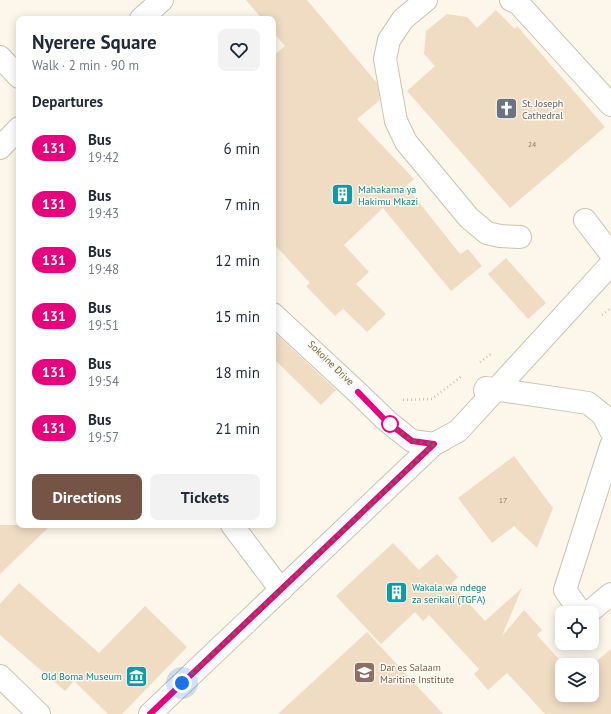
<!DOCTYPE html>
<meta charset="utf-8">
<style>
:root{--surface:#fff;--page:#f2f2f3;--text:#1f2937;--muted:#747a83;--accent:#755345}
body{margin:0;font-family:"PT Sans",sans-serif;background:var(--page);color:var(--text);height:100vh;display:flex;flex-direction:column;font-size:15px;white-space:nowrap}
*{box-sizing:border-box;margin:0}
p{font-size:13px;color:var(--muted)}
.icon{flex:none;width:22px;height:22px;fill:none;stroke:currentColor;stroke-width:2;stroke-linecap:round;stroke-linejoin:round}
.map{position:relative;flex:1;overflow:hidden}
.details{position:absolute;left:16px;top:16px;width:260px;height:512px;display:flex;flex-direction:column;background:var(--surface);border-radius:8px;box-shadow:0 2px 10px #0003}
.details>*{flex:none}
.badge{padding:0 8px;border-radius:13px;font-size:14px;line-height:26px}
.controls{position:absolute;left:555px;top:606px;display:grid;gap:8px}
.controls a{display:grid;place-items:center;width:44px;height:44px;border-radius:8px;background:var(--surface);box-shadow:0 2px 10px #0003;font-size:20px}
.you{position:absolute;width:20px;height:20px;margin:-10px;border:3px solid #fff;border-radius:50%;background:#1a73e8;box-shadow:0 0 0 6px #1a73e833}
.map>.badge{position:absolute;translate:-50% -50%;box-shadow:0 0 0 2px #fff}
h2{padding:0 16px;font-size:15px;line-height:36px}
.round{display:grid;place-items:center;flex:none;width:42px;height:42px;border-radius:8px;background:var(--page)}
.overview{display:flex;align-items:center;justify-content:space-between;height:68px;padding:0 16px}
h1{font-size:19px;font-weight:800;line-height:30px}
.cta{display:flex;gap:8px;margin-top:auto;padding:8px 16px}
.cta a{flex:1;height:46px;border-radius:8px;background:var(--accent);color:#fff;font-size:16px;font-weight:800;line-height:46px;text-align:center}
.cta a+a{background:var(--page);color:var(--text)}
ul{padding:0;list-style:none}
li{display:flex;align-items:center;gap:12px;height:56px;padding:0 16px}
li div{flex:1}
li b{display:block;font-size:15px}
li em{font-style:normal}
li .badge{min-width:44px;font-weight:700;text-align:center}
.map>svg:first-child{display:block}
</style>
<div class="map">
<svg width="611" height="714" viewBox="0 0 611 714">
<rect width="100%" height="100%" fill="#fcf7ea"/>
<g fill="#f0dbc3">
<path d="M246 0H307L377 83 380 100 357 119 414 179 406 186 460 254 468 249 482 266 451 291 383 208 344 245 369 272 356 284 386 314 367 332 343 309 335 316 306 286 310 283 273 243V56L285 46 273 32V19H262Z"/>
<path d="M496 10 515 29 517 26 605 127 510 208 407 91 435 66 424 54 426 31 447 14 467 17 477 28Z"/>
<path d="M506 258 546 303 528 319 488 274Z"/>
<path d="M273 331 336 390 321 405 273 358Z"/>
<path d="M514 456 553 508 537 548 514 526 492 543 458 498Z"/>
<path d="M0 525H51L0 574Z"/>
<path d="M393 543 419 570 437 554 458 577 451 584 485 621 522 588 502 636 524 610 542 630 537 635 564 665H562V695H592V665L611 649V714H545L507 673 488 690 474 674 479 669 429 615 423 621 415 612 381 644 336 596Z"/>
<path d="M19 583 99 653 145 606 187 647 122 714H108L74 681 65 691 0 635V604Z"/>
<path d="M367 632 443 714H278Z"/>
</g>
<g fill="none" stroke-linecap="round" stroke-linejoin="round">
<defs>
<g id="minor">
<path d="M426 0 403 19 389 40 385 59 396 121 406 142 469 218 487 233 500 236 520 237"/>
<path d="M511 0 518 3 611 105"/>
<path d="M141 19 162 0"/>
<path d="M0 57 19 77"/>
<path d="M0 148 19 128"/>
<path d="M585 220 611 254"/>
<path d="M273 314 357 392 387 421 412 441 434 444 442 440"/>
<path d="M485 390 486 388 588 403 603 415 611 431"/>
<path d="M232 525 281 590"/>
<path d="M581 613 565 590 611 446"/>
<path d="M588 613 611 594"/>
<path d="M0 676 39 714"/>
<path d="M150 714 434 444 458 431 611 264"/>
</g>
</defs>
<use href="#minor" stroke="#cdc1b0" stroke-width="24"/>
<g stroke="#d5bfa6" stroke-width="2.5" stroke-dasharray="1 3" stroke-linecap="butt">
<path d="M602 315 611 308"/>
<path d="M480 362 491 354"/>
<path d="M403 400 432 399 462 376"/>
</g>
<use href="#minor" stroke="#fff" stroke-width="22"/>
</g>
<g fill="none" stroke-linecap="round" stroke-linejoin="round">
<defs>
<path id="line" d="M150 714 434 444 412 441 386 421 358 392"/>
</defs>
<use href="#line" stroke="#fff" stroke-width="9"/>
<use href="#line" stroke="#e6007e" stroke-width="6"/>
<path stroke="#75624e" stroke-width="4" stroke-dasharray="0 7.2" d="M182 683 434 444 412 441 386 421 390 424"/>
</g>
<defs>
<symbol id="church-square" viewBox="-11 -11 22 22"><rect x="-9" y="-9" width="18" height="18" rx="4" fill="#6b7280" stroke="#fefbf0"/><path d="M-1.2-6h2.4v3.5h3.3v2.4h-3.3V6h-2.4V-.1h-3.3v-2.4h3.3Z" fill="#fff"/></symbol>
<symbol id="building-square" viewBox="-11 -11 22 22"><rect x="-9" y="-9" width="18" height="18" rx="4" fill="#0f9aa8" stroke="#fefbf0"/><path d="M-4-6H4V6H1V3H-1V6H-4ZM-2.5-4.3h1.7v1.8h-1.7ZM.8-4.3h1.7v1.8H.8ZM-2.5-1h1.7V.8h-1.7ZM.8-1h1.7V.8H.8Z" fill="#fff"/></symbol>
<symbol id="university-square" viewBox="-11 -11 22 22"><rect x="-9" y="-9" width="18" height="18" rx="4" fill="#8d6e63" stroke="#fefbf0"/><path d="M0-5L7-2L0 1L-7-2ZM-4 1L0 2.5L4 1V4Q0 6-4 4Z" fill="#fff"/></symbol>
<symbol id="museum-square" viewBox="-11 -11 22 22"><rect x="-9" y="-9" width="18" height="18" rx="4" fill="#0f9aa8" stroke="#fefbf0"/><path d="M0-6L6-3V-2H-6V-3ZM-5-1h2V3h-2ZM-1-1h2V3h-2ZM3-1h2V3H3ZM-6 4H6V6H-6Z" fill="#fff"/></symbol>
</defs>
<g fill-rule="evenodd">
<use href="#church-square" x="494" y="96" width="25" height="25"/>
<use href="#building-square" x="330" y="182" width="25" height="25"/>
<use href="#building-square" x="384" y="580" width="25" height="25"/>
<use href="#university-square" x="352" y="660" width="25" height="25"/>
<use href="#museum-square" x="124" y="664" width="25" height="25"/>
</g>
<circle fill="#fff" stroke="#e6007e" stroke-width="2" cx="390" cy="424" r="8"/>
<g text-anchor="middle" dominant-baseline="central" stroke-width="3" stroke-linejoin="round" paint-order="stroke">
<g font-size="8" fill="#94806b">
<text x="532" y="144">24</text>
<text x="503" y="500">17</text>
</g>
<g font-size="10" fill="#5b616d" stroke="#fefbf0" text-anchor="start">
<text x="522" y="103">St. Joseph<tspan x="522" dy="12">Cathedral</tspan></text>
</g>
<g font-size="10" fill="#0d838f" stroke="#fefbf0" text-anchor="start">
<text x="358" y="189">Mahakama ya<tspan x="358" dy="12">Hakimu Mkazi</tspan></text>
<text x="412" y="587">Wakala wa ndege<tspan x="412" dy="12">za serikali (TGFA)</tspan></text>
<text x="122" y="676" text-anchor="end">Old Boma Museum</text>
</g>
<g font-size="10" fill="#75624e" stroke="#fefbf0">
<text transform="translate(331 363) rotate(44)">Sokoine Drive</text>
</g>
<g font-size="10" fill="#785e54" stroke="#fefbf0" text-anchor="start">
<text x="380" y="667">Dar es Salaam<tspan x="380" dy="12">Maritine Institute</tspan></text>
</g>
</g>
</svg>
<div class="controls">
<a><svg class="icon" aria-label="locate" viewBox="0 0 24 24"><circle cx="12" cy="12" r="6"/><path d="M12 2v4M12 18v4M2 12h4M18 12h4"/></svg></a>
<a><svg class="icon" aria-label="layers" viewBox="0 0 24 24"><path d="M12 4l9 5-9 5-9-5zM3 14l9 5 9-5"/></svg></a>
</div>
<div class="you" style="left:182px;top:683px"></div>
<section class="details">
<div class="overview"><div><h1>Nyerere Square</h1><p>Walk · 2 min · 90 m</p></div><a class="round"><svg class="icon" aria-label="heart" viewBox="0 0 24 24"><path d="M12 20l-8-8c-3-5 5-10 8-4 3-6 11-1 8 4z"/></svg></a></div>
<h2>Departures</h2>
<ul>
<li><span class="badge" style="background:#e6007e;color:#fff">131</span><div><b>Bus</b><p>19:42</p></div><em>6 min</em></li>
<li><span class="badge" style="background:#e6007e;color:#fff">131</span><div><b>Bus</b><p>19:43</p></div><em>7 min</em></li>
<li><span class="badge" style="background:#e6007e;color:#fff">131</span><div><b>Bus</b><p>19:48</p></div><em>12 min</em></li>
<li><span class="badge" style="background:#e6007e;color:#fff">131</span><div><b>Bus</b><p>19:51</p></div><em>15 min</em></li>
<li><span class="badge" style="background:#e6007e;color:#fff">131</span><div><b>Bus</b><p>19:54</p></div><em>18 min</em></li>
<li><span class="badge" style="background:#e6007e;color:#fff">131</span><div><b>Bus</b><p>19:57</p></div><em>21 min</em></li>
</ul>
<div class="cta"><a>Directions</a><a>Tickets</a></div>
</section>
</div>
